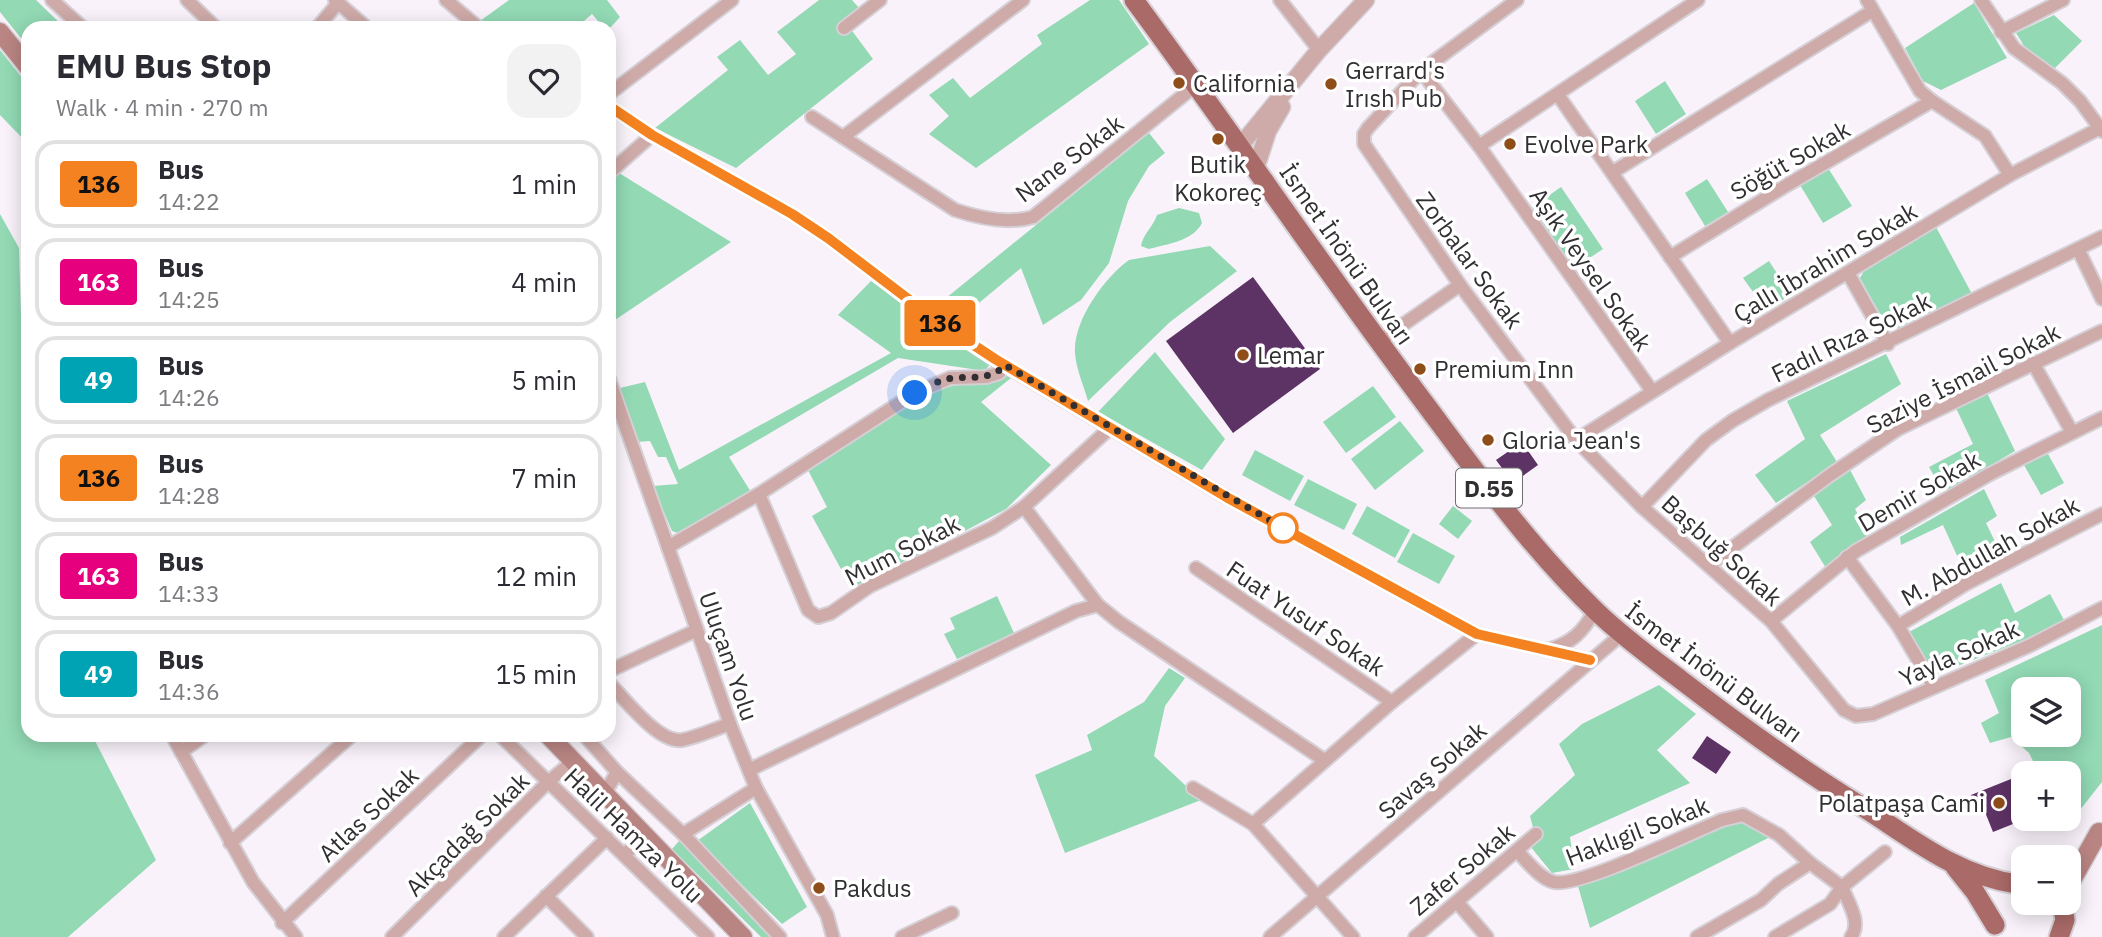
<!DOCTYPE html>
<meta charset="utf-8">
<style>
:root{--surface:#fff;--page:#f2f2f3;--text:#2b2b33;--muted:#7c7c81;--line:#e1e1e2}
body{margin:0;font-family:"IBM Plex Sans",sans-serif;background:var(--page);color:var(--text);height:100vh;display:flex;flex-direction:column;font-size:26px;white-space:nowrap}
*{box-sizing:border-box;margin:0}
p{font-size:23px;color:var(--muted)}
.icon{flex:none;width:38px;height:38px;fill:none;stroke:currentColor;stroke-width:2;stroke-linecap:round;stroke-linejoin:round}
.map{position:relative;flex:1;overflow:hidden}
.details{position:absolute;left:21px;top:21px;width:595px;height:721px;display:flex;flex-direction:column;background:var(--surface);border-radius:21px;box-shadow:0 4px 18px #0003}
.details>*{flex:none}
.badge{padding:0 14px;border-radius:5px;font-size:24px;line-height:46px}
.tools{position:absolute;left:2011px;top:677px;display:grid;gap:14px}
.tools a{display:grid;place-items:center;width:70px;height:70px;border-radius:14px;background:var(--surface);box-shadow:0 4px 18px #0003;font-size:35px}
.you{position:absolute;width:35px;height:35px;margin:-18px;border:5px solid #fff;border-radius:50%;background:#1a73e8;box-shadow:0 0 0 10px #1a73e833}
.map>.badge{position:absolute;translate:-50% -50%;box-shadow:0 0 0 4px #fff}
.round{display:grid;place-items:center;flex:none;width:74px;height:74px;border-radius:21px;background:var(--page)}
.summary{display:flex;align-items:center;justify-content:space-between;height:119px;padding:0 35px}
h1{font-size:33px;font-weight:800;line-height:52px}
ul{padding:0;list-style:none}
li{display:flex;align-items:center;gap:21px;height:88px;margin:0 14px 10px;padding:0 21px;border:4px solid var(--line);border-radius:21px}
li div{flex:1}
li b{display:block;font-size:26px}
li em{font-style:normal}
li .badge{min-width:77px;font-weight:700;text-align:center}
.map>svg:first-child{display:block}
</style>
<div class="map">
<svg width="2102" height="937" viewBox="0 0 2102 937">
<rect width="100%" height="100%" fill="#f9f2fa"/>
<g fill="#92d9b4" fill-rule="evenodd">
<path d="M0 0H36L65 28H28V47L0 12Z"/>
<path d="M509 0H607L620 17 609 29 604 28 592 14 576 28H492L480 21Z"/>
<path d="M819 0H852L859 8 844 20 873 59 736 168 655 128 728 70 717 57 740 40 768 75 796 54 777 32Z"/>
<path d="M1090 0H1119L1149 44 976 168 929 134 949 116 929 95 953 78 970 98 1042 44 1037 35Z"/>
<path d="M1974 3 2007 58 1941 90 1923 81 1905 48Z"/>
<path d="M2054 15 2082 41 2054 69 2026 49 2016 33Z"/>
<path d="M0 50 28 85V144L0 115Z"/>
<path d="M1665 81 1686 114 1656 134 1635 101Z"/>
<path d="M1149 133 1165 153 1149 166 1128 201 1109 263 1081 300 1043 325 1021 268 956 322 935 307Z"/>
<path d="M1828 168 1852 206 1823 223 1800 185Z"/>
<path d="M619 173 731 242 609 324V182Z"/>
<path d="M1707 179 1728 212 1705 226 1685 193Z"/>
<path d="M1561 187 1603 249 1573 269 1531 208Z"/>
<path d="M1179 208 1199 213 1202 223C1193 241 1167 244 1149 249L1141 246C1143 234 1153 227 1157 215Z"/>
<path d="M0 214 19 248 28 550V735H92L156 860 68 937H0Z"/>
<path d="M1936 227 1972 294 1899 331 1888 328 1860 278 1864 271Z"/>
<path d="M1210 246 1237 271 1170 322 1088 401C1084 386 1076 369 1075 353 1073 321 1104 278 1129 260Z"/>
<path d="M1769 261 1791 295 1766 310 1743 278Z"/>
<path d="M871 281 990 364 985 371 898 358 729 457 751 492 678 533 672 531 653 486 678 484 666 457H658L650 441 637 442 620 388 645 382 679 470 891 353 838 315Z"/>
<path d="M1155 352 1225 439 1202 470 1098 412Z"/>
<path d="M1886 354 1901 384 1820 435 1837 462 1776 503 1755 475 1805 439 1787 401Z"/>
<path d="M1007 376 1011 378 981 402 1051 465 1006 509 853 591 812 516 827 507 808 470 932 390Z"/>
<path d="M1373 386 1396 417 1346 453 1323 422Z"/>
<path d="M1987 393 2015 451 1944 493 1929 467 1973 444 1956 408Z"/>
<path d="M1400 421 1424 451 1375 490 1351 459Z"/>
<path d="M1255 450 1304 476 1290 501 1242 475Z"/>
<path d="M2048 454 2064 483 2041 495 2024 465Z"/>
<path d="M1850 470 1866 500 1855 509 1870 536 1826 568 1810 542 1832 525 1814 496Z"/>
<path d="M1308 479 1357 504 1344 530 1294 505Z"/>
<path d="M1984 489 1997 516 1986 523 2001 554 1987 562 1981 551 1959 560 1943 525 1901 545 1900 537Z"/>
<path d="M1367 506 1410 530 1395 558 1352 534Z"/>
<path d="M1453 506 1472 521 1458 539 1439 524Z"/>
<path d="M1413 533 1455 556 1439 584 1397 562Z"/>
<path d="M2001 583 2015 613 2050 594 2064 620 2026 639 1935 675 1909 632Z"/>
<path d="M997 596 1014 633 957 659 944 634 955 629 950 618Z"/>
<path d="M2102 625V782L2065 829 2060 819H2068V774L2039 773 2029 753 2011 737 1990 743 1981 723 1999 713 1985 680ZM2023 690H2068V735H2023Z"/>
<path d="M1169 668 1185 678 1165 706 1154 756 1201 800 1065 853 1035 775 1092 750 1087 735 1144 702Z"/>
<path d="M1659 685 1696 714 1657 750 1690 783 1570 837 1574 869 1552 873 1530 846 1537 843 1530 816 1575 775 1559 744 1582 724Z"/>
<path d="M750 803 807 907 782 924 697 841Z"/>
<path d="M1744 822 1772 836 1590 928 1578 886 1733 823Z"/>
<path d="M680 840 773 937H761L672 849Z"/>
</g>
<g fill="#5d3264">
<path d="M1253 277 1320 369 1233 433 1166 341Z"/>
<path d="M1522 442 1538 465 1513 483 1496 460Z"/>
<path d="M1707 736 1731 752 1716 774 1692 758Z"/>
<path d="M2021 775 2023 820 1993 832 1985 812 1979 814 1971 795Z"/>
</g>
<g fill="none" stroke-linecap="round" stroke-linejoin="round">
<defs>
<g id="minor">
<path d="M52 0 83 28"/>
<path d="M187 0 216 28"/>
<path d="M335 0 367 28"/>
<path d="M446 0 479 28"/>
<path d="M1280 0 1319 50"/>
<path d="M1517 0 1421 71 1368 128 1364 134V144L1460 285 1576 440 1642 507 1771 621 1844 710 1856 716 1873 714 2031 645 2102 608"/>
<path d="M1867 0 1920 91 1932 101 1985 136 2010 175"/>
<path d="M1981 0 2014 48 2062 83 2080 101 2102 131"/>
<path d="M317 28 338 3"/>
<path d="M844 28 880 0"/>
<path d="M2001 32 2063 0"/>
<path d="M1421 71 1479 146 1652 391"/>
<path d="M609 94 732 0"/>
<path d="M1558 95 1730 343"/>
<path d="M609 106 652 135 792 214 828 238 937 321 994 359 1228 498 1477 634 1590 660"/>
<path d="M812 117 955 210C979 218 1009 224 1033 217L1196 85"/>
<path d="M843 137 1023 0"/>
<path d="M1479 146 1698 0"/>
<path d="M1613 172 1872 11"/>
<path d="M609 173 652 135"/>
<path d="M2078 249 2102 299"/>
<path d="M1670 257 1787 185 1932 101"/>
<path d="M1848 273 1888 344"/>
<path d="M1378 342 1460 285"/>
<path d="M2033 363 2072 432"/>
<path d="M609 379 730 724 756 788 827 915 833 937"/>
<path d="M1576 440 1730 343 2010 175 2100 128"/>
<path d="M759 494 808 610 818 617 831 613 870 586 992 528 1024 507 1110 428"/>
<path d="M1024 507 1098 605"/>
<path d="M1642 507 1706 440 1732 421 1768 400 2102 237"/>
<path d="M668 547 759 494 915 393 950 378 986 377 999 373 1005 365"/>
<path d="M1847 557 1898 626 1934 687"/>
<path d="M1709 565 1830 475 1898 429 2102 331"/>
<path d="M1196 568 1392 702"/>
<path d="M1771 621 1856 551 1990 474 2102 418"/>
<path d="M1898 626 1966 584 2102 514"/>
<path d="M1548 650C1572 643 1583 632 1595 610"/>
<path d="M609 671 697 630"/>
<path d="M609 683C625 699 659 744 682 740 698 737 714 729 730 724"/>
<path d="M172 735 253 882 296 937"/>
<path d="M500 735 708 937"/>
<path d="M584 735 617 772 604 795"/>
<path d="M181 752 205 735"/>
<path d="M749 770 1076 611 1098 605 1119 622 1324 760"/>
<path d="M617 772 683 834 756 788"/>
<path d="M1193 788 1253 824 1353 937"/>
<path d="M1253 824 1392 702 1477 634"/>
<path d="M683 834 780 937"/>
<path d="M230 843 352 735"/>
<path d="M1517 851C1526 860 1540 879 1554 882 1579 888 1692 832 1722 820L1743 815 1779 835 1810 863"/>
<path d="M625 854 644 837"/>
<path d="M1842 887C1848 902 1862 923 1851 937"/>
<path d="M546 896 587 937"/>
<path d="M1457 902 1487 937"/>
<path d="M282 923 482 735"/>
<path d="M392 937 548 782 572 762"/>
<path d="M504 937 607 838"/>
<path d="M902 937 952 913"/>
<path d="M1270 937 1622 634"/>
<path d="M1415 937 1536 834"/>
<path d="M1697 937 1761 900 1778 884 1810 863 1842 887"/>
<path d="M1775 937 1830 904 1842 887 1885 852"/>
</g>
<g id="tertiary">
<path d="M1240 146 1319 50 1366 0"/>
<path d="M1256 168 1268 131 1282 107"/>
</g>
<g id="secondary">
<path d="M0 32 28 67"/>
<path d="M548 735 743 937"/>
<path d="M2068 887 2099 832"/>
</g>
<g id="primary">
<path d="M1134 0C1233 134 1326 272 1426 405 1479 476 1532 550 1597 612 1623 637 1652 658 1681 680 1737 723 1793 764 1853 801 1907 834 1953 875 2017 884"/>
<path d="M1955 867 1975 892 1995 925"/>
<path d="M2059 937 2065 920 2062 903"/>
</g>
</defs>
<use href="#minor" stroke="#d5cfd6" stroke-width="16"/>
<use href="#tertiary" stroke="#d5cfd6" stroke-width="19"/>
<use href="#secondary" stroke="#d5cfd6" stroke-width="21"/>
<use href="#primary" stroke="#d5cfd6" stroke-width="23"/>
<use href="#minor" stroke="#ceaaa8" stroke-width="12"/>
<use href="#tertiary" stroke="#ceaaa8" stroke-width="16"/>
<use href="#secondary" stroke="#b98583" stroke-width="18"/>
<use href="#primary" stroke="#a96a68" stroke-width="19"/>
</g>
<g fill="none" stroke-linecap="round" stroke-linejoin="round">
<defs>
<path id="line" d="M609 106 652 135 792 214 828 238 937 321 995 359 1228 498 1477 634 1590 660"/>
</defs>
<use href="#line" stroke="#fff" stroke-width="16"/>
<use href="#line" stroke="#f58220" stroke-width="10"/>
<path stroke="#312f32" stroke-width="7" stroke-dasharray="0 12.6" d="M915 393C927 387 939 380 952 378 972 376 991 381 1005 365L1283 528"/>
</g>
<g fill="#8f4e19" stroke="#fff" stroke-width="2.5">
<circle cx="1179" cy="83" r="7"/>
<circle cx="1331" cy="84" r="7"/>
<circle cx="1218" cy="139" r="7"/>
<circle cx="1510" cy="144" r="7"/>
<circle cx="1243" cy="355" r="7"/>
<circle cx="1420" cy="369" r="7"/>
<circle cx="1488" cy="440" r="7"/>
<circle cx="1999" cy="803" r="7"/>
<circle cx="819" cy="888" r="7"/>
</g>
<circle fill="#fff" stroke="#f58220" stroke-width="3.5" cx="1283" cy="528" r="14"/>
<g text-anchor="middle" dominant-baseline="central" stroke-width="7" stroke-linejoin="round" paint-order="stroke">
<rect fill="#fff" stroke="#6f6d70" stroke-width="2" x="1456" y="468.5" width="66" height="39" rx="5"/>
<g font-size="23" font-weight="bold" fill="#312f32">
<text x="1489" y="488">D.55</text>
</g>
<g font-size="24" fill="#312f32" stroke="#fff" text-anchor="start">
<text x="1345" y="70">Gerrard's<tspan x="1345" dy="28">Irısh Pub</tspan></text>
<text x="1193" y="83">California</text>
<text x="1524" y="144">Evolve Park</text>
<text x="1218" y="164" text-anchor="middle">Butik<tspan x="1218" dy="28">Kokoreç</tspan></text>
<text x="1257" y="355">Lemar</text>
<text x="1434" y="369">Premium Inn</text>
<text x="1502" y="440">Gloria Jean's</text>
<text x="1985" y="803" text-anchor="end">Polatpaşa Cami</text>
<text x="833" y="888">Pakdus</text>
</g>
<g font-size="24" fill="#312f32" stroke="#fff">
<text transform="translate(1069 158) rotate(-37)">Nane Sokak</text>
<text transform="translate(1790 160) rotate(-30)">Söğüt Sokak</text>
<text transform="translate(1347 254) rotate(55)">İsmet İnönü Bulvarı</text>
<text transform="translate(1470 260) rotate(54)">Zorbalar Sokak</text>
<text transform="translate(1825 262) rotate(-31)">Çallı İbrahim Sokak</text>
<text transform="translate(1591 269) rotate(55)">Aşık Veysel Sokak</text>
<text transform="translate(1851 337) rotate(-26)">Fadıl Rıza Sokak</text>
<text transform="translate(1963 378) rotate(-27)">Saziye İsmail Sokak</text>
<text transform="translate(1919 491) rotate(-30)">Demir Sokak</text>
<text transform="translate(902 550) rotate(-27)">Mum Sokak</text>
<text transform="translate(1722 550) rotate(42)">Başbuğ Sokak</text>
<text transform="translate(1990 551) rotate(-29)">M. Abdullah Sokak</text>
<text transform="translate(1306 618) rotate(34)">Fuat Yusuf Sokak</text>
<text transform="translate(1959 653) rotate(-24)">Yayla Sokak</text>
<text transform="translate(729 656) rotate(71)">Uluçam Yolu</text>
<text transform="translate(1714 672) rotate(37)">İsmet İnönü Bulvarı</text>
<text transform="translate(1432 770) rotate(-41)">Savaş Sokak</text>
<text transform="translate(368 814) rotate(-43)">Atlas Sokak</text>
<text transform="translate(1637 831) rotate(-21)">Haklıgil Sokak</text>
<text transform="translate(467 834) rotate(-45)">Akçadağ Sokak</text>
<text transform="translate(634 835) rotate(44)">Halil Hamza Yolu</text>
<text transform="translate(1462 869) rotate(-40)">Zafer Sokak</text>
</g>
</g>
</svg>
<div class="tools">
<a><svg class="icon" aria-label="layers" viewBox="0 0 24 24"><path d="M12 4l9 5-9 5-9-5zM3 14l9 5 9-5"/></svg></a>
<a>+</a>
<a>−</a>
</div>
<div class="you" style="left:915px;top:393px"></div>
<b class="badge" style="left:940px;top:323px;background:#f58220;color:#111">136</b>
<section class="details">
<div class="summary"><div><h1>EMU Bus Stop</h1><p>Walk · 4 min · 270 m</p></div><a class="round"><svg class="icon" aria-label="heart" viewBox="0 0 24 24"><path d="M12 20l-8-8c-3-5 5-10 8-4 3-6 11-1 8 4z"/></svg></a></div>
<ul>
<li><span class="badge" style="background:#f58220;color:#111">136</span><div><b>Bus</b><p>14:22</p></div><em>1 min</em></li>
<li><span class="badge" style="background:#e6007e;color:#fff">163</span><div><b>Bus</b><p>14:25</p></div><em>4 min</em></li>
<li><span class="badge" style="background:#00a3b4;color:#fff">49</span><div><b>Bus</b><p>14:26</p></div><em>5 min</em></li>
<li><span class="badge" style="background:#f58220;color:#111">136</span><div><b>Bus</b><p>14:28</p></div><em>7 min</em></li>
<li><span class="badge" style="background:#e6007e;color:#fff">163</span><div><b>Bus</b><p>14:33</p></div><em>12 min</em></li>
<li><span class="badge" style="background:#00a3b4;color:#fff">49</span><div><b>Bus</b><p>14:36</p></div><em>15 min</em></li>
</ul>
</section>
</div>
